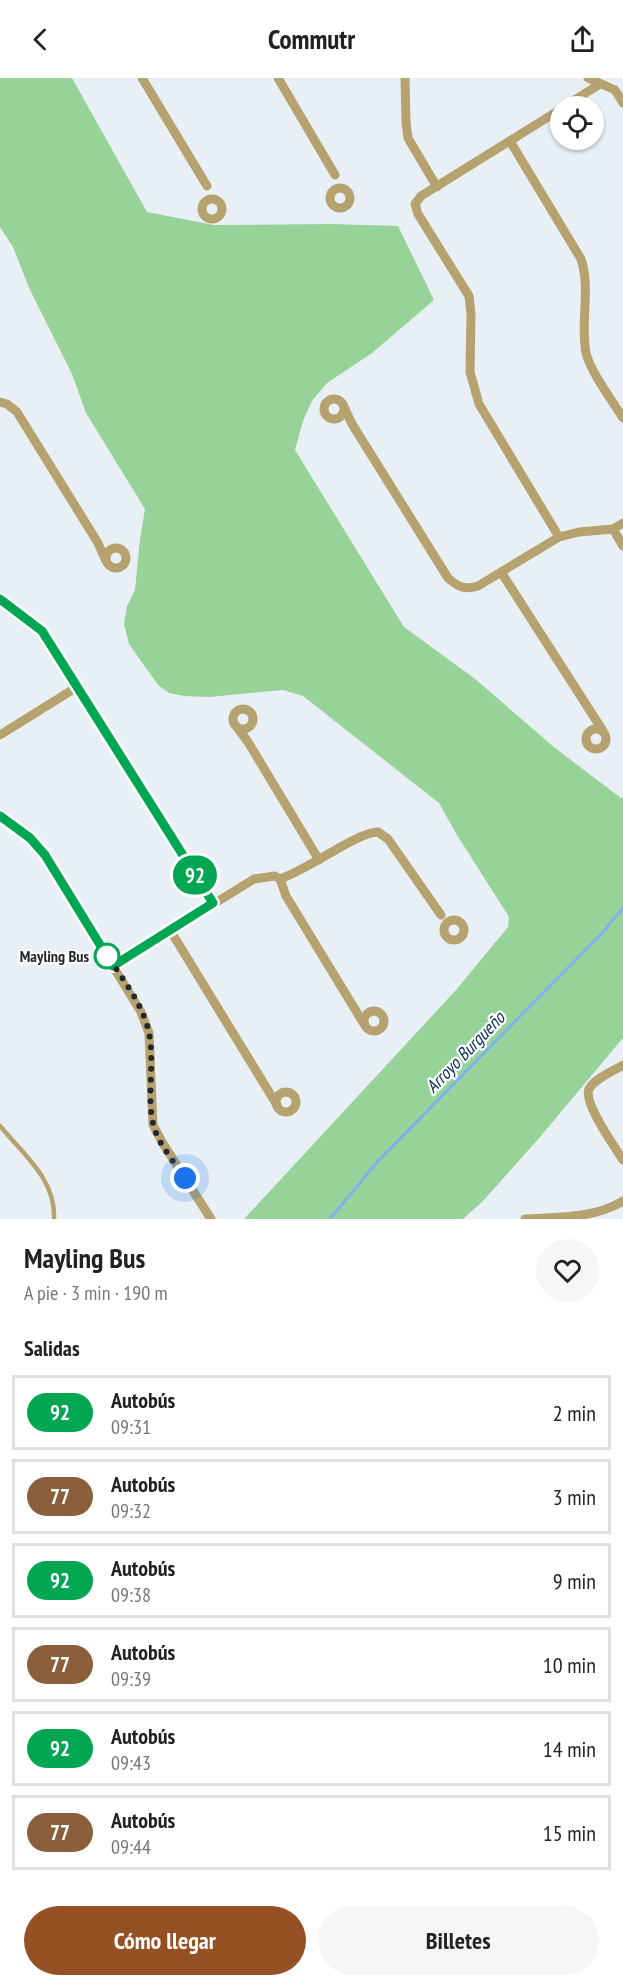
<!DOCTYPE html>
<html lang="es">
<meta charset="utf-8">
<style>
:root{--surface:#fff;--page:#f6f6f6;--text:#222;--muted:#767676;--line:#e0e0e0;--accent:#955024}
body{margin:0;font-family:"PT Sans Narrow",sans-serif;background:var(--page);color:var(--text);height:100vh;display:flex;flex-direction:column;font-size:22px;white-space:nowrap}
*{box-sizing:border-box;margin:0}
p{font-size:20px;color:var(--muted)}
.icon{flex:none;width:33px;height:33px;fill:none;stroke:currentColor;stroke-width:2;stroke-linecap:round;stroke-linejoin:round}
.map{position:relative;height:1141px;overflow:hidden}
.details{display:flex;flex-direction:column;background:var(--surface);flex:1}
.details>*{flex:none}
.badge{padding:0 12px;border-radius:20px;font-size:21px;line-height:39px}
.fabs{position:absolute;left:550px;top:18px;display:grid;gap:12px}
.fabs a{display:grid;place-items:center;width:54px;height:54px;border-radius:50%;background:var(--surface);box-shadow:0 2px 4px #0004;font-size:30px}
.you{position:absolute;width:30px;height:30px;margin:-15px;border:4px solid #fff;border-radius:50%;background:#1a73e8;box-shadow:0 0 0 9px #1a73e833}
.map>.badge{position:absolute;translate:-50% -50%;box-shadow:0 0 0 3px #fff}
h2{padding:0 24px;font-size:22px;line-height:54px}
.round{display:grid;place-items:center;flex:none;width:63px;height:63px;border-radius:32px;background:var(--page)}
.headline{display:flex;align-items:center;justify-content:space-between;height:102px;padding:0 24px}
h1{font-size:28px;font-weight:800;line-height:45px}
.primary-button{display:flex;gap:12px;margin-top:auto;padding:12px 24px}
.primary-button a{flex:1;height:69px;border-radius:36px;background:var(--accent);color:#fff;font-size:24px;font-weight:800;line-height:69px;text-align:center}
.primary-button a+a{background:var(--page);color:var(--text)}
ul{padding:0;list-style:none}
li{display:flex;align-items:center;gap:18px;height:75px;margin:0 12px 9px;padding:0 12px;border:3px solid var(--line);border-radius:0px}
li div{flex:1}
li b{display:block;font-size:22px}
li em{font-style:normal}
li .badge{min-width:66px;font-weight:700;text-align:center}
header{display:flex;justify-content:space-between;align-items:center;height:78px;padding:0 24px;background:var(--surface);font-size:27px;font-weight:800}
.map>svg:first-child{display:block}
</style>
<header><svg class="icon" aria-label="back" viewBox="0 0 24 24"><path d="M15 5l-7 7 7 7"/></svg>Commutr<svg class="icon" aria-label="share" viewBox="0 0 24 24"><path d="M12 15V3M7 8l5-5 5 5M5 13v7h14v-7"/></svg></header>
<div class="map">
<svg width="623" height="1141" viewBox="0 0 623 1141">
<rect width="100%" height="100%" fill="#e8f0f6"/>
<path fill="#97d399" d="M0 0H72L147 134 214 147 332 146 398 148 434 222 372 275 327 305 312 323 303 343 295 372 404 549 474 600 555 670 621 720 623 719V960L540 1059 483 1123 463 1141H244L456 912 508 849 509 839 457 757 439 725 303 618 283 612 210 619 184 618 169 615 158 607 129 566 124 546 127 528 135 512 140 461 145 431 86 335 72 296 30 212 13 169 0 149Z"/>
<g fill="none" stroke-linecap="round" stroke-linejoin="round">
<path stroke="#7db2ef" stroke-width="3" d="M330 1141 379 1082 602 855 623 830"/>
<path stroke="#b6a26e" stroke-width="4.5" d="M0 1048C23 1076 56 1101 54 1141"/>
<g stroke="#b6a26e" stroke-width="9">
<path d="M142 0 207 108"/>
<path d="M278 0 335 97"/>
<path d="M405 0 406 44 408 60 437 109"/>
<path d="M588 0 615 12 623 25"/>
<path d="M565 28 600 6"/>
<path d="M510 63 581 181C591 211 580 244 586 275 591 295 612 322 623 340"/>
<circle cx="340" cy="120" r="10"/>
<circle cx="212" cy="131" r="10"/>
<circle cx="334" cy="331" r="10"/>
<path d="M0 324 7 326 17 334 98 465 106 483"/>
<path d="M344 329 352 346 448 500C458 509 465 512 478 508L559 459 579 454 613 451 623 445"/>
<path d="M613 451 623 468"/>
<path d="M559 459 479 326 470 294 471 236 469 218 418 136 415 126 421 118 561 31"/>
<circle cx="116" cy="480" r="10"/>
<path d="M501 494 603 653"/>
<path d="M0 521 42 553 77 609 0 657"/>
<path d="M77 609 213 825"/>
<circle cx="243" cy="641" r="10"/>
<path d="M237 649 248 664 319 782"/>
<circle cx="596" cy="661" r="10"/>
<path d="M0 738 30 760 45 777 141 934 149 955 153 1047 162 1064 211 1141"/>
<path d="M280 801C306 793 359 753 378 754L388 761 441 837"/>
<circle cx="454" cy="852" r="10"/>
<path d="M170 852 277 1027"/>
<path d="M113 888 254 801 275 798 280 801 286 818 364 946"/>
<circle cx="374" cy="943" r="10"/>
<path d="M623 987C613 993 594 1001 589 1011 583 1025 615 1069 623 1082"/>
<circle cx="286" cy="1024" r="10"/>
<path d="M525 1141C558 1139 593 1141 623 1123"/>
</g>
</g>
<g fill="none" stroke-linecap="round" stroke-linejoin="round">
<defs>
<path id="line" d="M0 521 42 553 213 825 113 888 45 777 30 760 0 738"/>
</defs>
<use href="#line" stroke="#fff" stroke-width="14"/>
<use href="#line" stroke="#00a651" stroke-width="9"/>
<path stroke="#25282b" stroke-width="6" stroke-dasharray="0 10.8" d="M107 878 103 871C118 895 139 920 147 947 157 979 145 1018 154 1049 159 1067 175 1085 185 1100"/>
</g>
<circle fill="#fff" stroke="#00a651" stroke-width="3" cx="107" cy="878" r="12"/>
<g text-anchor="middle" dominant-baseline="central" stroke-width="4.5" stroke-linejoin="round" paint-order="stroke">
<g font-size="16" font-weight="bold" fill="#25282b" stroke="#fff" text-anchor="end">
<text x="89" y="878">Mayling Bus</text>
</g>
<g font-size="18" font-style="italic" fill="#052b51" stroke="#fff">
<text transform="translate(465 974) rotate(-46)">Arroyo Burgueño</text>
</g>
</g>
</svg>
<div class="fabs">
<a><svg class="icon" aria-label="locate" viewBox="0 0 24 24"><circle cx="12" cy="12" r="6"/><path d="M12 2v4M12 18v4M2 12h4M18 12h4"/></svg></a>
</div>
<div class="you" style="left:185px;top:1100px"></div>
<b class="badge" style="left:195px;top:797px;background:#00a651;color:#fff">92</b>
</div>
<section class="details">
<div class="headline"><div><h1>Mayling Bus</h1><p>A pie · 3 min · 190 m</p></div><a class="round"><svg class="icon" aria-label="heart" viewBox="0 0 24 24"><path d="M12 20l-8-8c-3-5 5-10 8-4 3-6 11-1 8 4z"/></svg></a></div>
<h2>Salidas</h2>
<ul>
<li><span class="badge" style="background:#00a651;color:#fff">92</span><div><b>Autobús</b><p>09:31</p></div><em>2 min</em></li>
<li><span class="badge" style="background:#8b5e3c;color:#fff">77</span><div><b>Autobús</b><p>09:32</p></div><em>3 min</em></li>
<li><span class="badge" style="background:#00a651;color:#fff">92</span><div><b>Autobús</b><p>09:38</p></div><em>9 min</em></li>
<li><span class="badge" style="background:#8b5e3c;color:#fff">77</span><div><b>Autobús</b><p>09:39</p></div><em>10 min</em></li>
<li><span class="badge" style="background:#00a651;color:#fff">92</span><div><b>Autobús</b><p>09:43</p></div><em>14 min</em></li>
<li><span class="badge" style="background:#8b5e3c;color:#fff">77</span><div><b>Autobús</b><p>09:44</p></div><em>15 min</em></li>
</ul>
<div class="primary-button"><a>Cómo llegar</a><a>Billetes</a></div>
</section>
